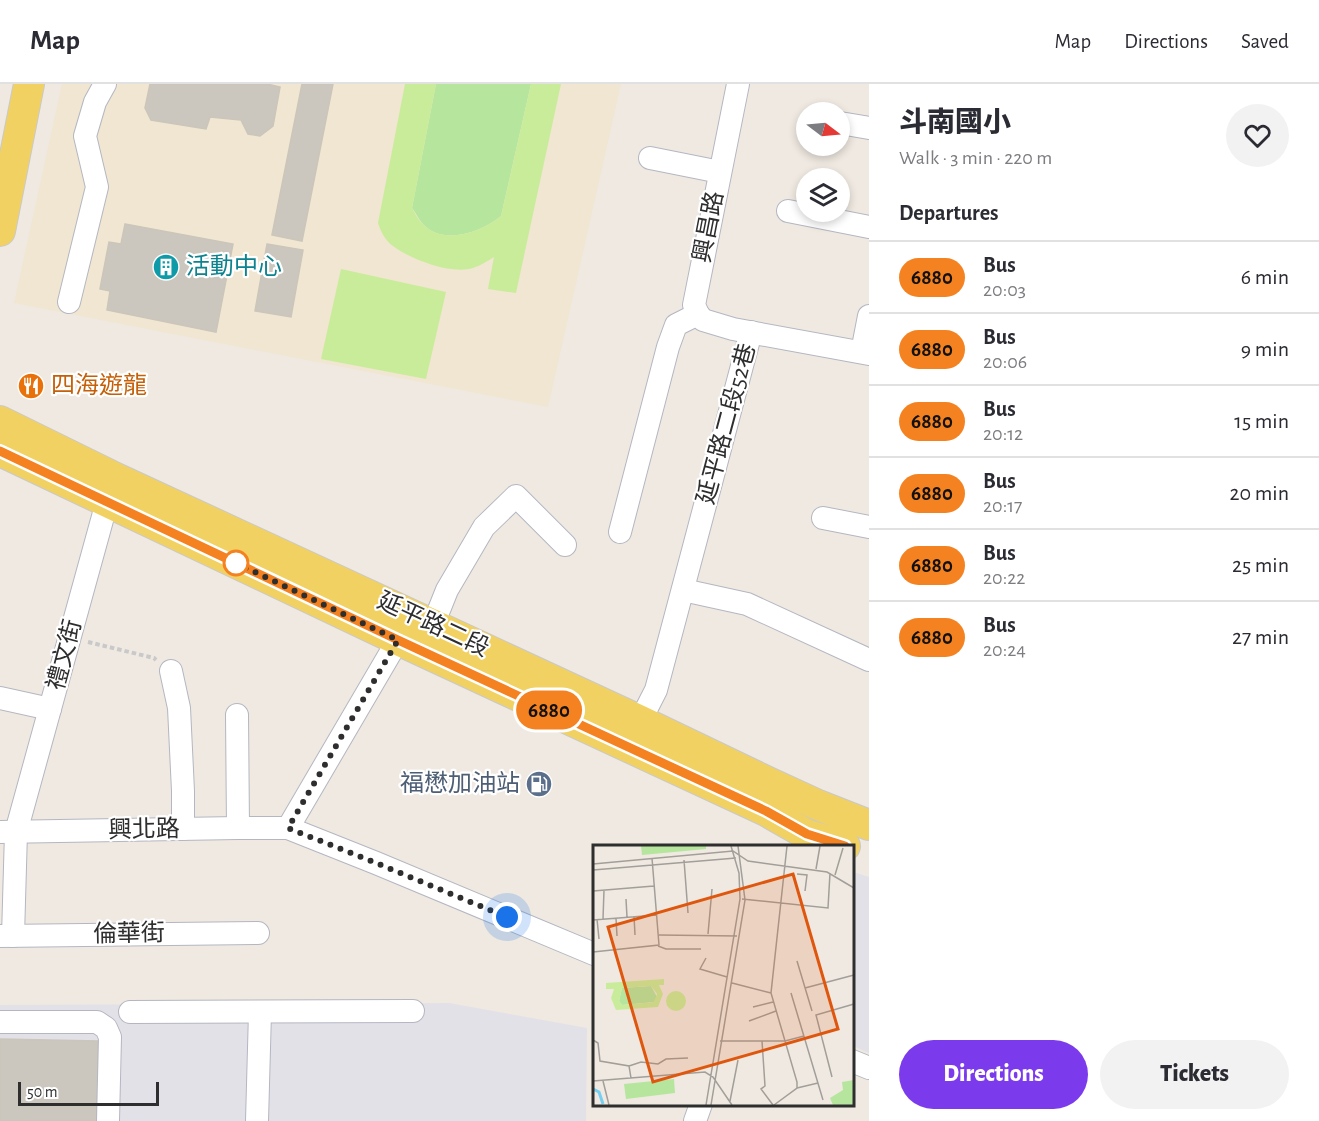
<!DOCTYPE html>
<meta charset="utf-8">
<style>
:root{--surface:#fff;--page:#f2f2f3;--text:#2b2b33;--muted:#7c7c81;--line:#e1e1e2;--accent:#7c3aed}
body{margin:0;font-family:"Alegreya Sans","Noto Sans TC",sans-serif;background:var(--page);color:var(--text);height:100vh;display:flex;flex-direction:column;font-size:22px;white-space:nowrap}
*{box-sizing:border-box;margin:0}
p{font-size:20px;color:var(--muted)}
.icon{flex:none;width:33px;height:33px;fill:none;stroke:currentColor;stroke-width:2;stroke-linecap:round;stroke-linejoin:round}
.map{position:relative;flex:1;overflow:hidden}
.drawer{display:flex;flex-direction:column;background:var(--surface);width:450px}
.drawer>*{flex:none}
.badge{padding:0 12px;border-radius:20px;font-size:21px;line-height:39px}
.needle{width:39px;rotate:106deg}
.controls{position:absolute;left:796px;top:18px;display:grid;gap:12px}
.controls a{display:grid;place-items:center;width:54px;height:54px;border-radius:50%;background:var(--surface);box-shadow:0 3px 9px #0003;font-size:30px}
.scale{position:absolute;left:18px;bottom:15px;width:141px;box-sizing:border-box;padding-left:6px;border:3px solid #2e2e2e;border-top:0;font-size:16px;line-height:21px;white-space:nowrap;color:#2e2e2e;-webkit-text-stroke:4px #fff;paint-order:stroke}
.you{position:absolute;width:30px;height:30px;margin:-15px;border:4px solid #fff;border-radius:50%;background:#1a73e8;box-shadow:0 0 0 9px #1a73e833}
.map>.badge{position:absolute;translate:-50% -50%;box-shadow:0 0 0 3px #fff}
h2{padding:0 30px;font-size:22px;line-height:54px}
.round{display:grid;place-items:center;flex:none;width:63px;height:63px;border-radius:32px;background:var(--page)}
.headline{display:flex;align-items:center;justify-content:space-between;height:102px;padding:0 30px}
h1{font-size:28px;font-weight:800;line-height:45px}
.button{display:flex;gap:12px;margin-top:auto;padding:12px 30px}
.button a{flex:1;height:69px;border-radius:36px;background:var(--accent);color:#fff;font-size:24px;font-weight:800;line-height:69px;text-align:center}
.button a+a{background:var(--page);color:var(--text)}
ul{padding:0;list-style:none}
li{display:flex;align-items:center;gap:18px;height:72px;padding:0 30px;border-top:2px solid var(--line)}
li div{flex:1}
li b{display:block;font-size:22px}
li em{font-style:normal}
li .badge{min-width:66px;font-weight:700;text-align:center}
header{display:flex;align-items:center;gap:36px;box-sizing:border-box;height:84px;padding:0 30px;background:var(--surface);border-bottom:2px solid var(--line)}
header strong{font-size:28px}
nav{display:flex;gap:33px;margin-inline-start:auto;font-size:21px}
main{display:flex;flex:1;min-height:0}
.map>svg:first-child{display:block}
</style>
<header>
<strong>Map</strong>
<nav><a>Map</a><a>Directions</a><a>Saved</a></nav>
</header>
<main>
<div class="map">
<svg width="869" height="1037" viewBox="0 0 869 1037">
<rect width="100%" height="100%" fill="#efe9e1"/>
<g fill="#e3e1e8">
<path d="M853 788 869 793V969L853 962Z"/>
<path d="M449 919 587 944 586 1037H0V921Z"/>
</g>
<path fill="#f0e6d1" d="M62 0H621L548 323 14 219Z"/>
<path fill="#b6e59e" d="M436 0H531L501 132C482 148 443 162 423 140 419 136 416 129 412 124Z"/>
<g fill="#c9ec9a">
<path d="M405 0H436L412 124C415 129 418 136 423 140 443 162 482 148 501 132L531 0H561L516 209 488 205 494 173C487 177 480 182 473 184 451 191 410 175 393 162 385 156 381 148 378 139Z"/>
<path d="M341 185 446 208 426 295 321 275Z"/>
</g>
<g fill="#cbc7bf" stroke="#cbc5ba" stroke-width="1.5">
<path d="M150 0H267L280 3 273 42 260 52 248 50 241 36 210 33 206 45 151 36 145 24Z"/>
<path d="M302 0H333L302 157 272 151Z"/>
<path d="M125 140 233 160 216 248 107 226 110 207 100 205 109 158 121 160Z"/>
<path d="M267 160 303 166 291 233 255 227Z"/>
<path d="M0 955 98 957 97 1037H0Z"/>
</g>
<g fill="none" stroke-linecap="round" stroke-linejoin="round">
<defs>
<g id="minor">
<path d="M738 0 694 221 698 230 703 236 733 245 869 270"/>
<path d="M840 39 869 44"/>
<path d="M650 74 720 88"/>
<path d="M788 127 869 143"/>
<path d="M69 218 97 103 85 52 95 18 105 0"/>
<path d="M862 268 869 232"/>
<path d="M823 434 869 443"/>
<path d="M620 448 668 263 676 241 698 230"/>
<path d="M683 506 747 520 869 576"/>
<path d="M433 541 447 506 484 443 516 412 565 461"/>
<path d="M171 587 179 624 183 707V745"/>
<path d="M0 614 50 625"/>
<path d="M237 631 238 744"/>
<path d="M634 649 656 606 751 248"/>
<path d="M288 744 398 556"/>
<path d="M0 748 238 744H288L376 779 594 870"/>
<path d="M0 852 258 849"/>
<path d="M13 852 16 748 107 418 112 404"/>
<path d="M130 928 413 927"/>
<path d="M0 938H97L106 944 110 953 108 1037"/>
<path d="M852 977 869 984"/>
<path d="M257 1037 260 928"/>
<path d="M695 1037 701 1020"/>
</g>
<g id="major">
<path d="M0 147 29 0"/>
<path d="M0 337 116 394 641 637 770 699 818 721 869 741"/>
<path d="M0 367 398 556 766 727 806 750 845 762"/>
</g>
</defs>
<use href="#minor" stroke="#b4b7c1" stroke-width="24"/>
<use href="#major" stroke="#c9c9c9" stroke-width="32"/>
<path stroke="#c9c9c9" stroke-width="4" stroke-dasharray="4.5 3" stroke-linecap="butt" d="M88 558 154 574 156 576"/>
<use href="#minor" stroke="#fff" stroke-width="22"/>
<use href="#major" stroke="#f2d163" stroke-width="30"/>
</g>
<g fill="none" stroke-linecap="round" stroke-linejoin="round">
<defs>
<path id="line" d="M0 367 398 556 766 727 807 750 845 762"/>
</defs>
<use href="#line" stroke="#fff" stroke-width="14"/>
<use href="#line" stroke="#f58220" stroke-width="9"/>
<path stroke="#2e2e2e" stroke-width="6" stroke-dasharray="0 10.8" d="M236 479 398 556 288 744 376 779 507 833"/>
</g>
<defs>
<symbol id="building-disc" viewBox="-11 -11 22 22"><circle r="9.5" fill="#0f9aa8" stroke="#fff"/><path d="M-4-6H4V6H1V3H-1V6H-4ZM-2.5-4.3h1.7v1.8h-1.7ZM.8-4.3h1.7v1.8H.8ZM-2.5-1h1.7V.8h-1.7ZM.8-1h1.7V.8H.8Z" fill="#fff"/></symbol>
<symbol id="restaurant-disc" viewBox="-11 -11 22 22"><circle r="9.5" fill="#e8710a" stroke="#fff"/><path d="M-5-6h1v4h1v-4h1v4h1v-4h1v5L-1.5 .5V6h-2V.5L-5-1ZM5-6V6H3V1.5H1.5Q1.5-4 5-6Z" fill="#fff"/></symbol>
<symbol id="fuel-disc" viewBox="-11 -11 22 22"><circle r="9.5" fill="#5c6f8a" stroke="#fff"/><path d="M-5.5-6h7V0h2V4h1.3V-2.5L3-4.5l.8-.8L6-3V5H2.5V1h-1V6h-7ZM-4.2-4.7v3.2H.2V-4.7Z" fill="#fff"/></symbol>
</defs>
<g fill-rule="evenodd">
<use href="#building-disc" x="151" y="168" width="30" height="30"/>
<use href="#restaurant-disc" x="16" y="287" width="30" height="30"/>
<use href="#fuel-disc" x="524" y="685" width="30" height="30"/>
</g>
<circle fill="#fff" stroke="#f58220" stroke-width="3" cx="236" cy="479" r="12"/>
<g text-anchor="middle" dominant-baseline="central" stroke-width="4.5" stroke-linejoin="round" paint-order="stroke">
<g font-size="24" fill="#2e2e2e" stroke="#fff">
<text transform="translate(709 143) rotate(-79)">興昌路</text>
<text transform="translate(727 340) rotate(-75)">延平路二段52巷</text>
<text transform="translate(433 541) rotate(25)">延平路二段</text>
<text transform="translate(65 571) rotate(-75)">禮文街</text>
<text transform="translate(144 746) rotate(-1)">興北路</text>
<text transform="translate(129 850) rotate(-1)">倫華街</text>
</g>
<g font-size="24" fill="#0d838f" stroke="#fff" text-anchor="start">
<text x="186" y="183">活動中心</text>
</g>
<g font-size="24" fill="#c56008" stroke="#fff" text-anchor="start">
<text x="51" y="302">四海遊龍</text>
</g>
<g font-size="24" fill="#4e5e75" stroke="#fff" text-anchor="end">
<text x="520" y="700">福懋加油站</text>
</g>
</g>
<g transform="translate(593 761)">
<rect width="261" height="261" fill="#efe9e1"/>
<path d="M48 1H113V4L49 10ZM58 141 64 152 61 157 29 160 26 156 29 143ZM81 234 82 248 33 254 31 239ZM261 235V260H240L237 253 250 245 249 237Z" fill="#b6e59e"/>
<path d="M71 134V140H66L70 149 65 162 23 165 18 153 21 144H13V138ZM58 141 64 149 61 157 29 160 26 156 29 143ZM73 156a10 10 0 1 1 20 0a10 10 0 1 1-20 0Z" fill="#c9ec9a" fill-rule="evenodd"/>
<path fill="none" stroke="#75cff0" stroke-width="3" d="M0 244 6 247 10 259"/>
<path fill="none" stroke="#a29e99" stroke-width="1.5" d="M91 15 95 68M0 19 140 6 155 16 234 27 261 43M223 24 227 1M0 25 143 13M204 29 214 30 212 46M242 30 250 3M0 46 61 41M33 54 34 72M149 54 235 63 237 28M41 71 42 90M23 73 24 91M4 74 6 94M10 74 11 45M0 75 64 70M115 89 119 44M66 90 144 91M65 101 73 104H108M0 107 66 100 59 13M113 113 107 124 134 132M204 116 219 166M139 138 178 148M212 143 261 130M198 148 230 255M160 162 180 157M156 176 183 166M0 195 5 198 7 216 36 221 38 233M127 196H192L211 191M169 196 172 241 168 244 180 260M36 221 48 217 65 219 73 214 95 213M239 232 223 170 261 159M0 236 112 227 120 232 139 260M10 236 16 260M204 243 225 238M137 256 145 215M113 260 147 54 146 28 138 1M118 260 152 55 145 1M181 260 204 243V237L178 148 194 1"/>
<path fill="#df570e" fill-opacity="0.15" stroke="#df570e" stroke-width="3" d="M200 29 245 184 60 237 15 82Z"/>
<rect width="261" height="261" fill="none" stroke="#2e2e2e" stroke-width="3"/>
</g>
</svg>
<div class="controls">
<a><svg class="needle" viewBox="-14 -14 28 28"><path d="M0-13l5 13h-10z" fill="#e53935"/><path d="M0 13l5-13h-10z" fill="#7c7c81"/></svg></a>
<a><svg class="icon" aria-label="layers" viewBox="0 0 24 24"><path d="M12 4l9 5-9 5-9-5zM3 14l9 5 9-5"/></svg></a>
</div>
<div class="scale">50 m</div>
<div class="you" style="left:507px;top:833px"></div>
<b class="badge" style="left:549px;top:626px;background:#f58220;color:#111">6880</b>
</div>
<section class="drawer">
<div class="headline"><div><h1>斗南國小</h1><p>Walk · 3 min · 220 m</p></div><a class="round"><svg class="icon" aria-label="heart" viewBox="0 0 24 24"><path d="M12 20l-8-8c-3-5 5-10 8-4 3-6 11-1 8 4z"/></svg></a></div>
<h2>Departures</h2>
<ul>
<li><span class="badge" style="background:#f58220;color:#111">6880</span><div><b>Bus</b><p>20:03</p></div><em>6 min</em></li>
<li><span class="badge" style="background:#f58220;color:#111">6880</span><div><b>Bus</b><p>20:06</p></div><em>9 min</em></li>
<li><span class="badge" style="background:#f58220;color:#111">6880</span><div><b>Bus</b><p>20:12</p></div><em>15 min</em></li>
<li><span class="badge" style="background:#f58220;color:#111">6880</span><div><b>Bus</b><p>20:17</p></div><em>20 min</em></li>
<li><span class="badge" style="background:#f58220;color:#111">6880</span><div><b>Bus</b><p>20:22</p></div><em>25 min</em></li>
<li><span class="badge" style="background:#f58220;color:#111">6880</span><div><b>Bus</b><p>20:24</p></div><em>27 min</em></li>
</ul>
<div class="button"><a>Directions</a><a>Tickets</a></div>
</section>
</main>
